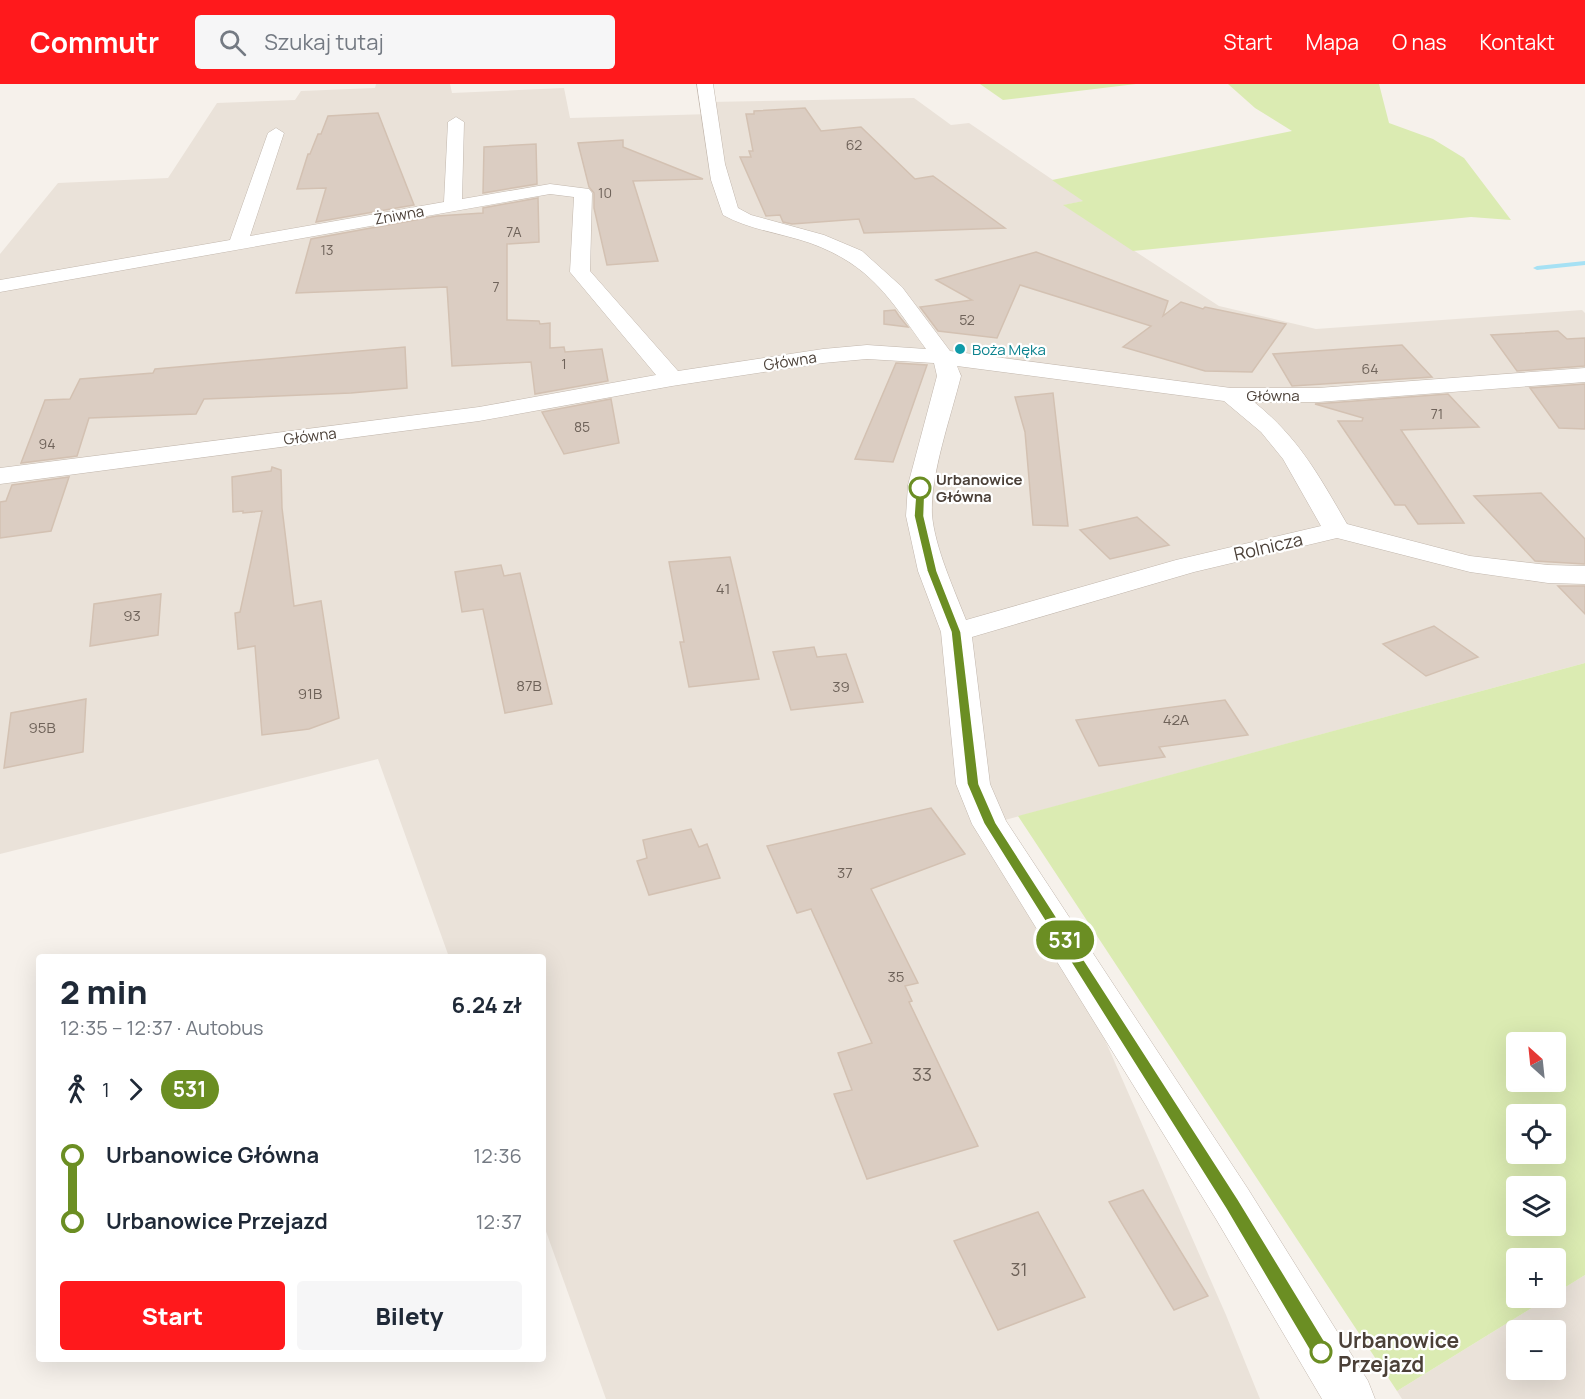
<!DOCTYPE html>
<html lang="pl">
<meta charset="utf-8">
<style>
:root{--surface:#fff;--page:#f6f6f7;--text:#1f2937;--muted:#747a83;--accent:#ff191c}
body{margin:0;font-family:Manrope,sans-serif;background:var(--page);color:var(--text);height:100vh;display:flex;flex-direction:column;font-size:22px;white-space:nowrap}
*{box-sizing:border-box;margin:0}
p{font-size:20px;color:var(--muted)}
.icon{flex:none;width:33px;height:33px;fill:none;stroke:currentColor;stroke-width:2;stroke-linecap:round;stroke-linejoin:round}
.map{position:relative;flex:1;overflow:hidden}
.details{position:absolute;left:36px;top:870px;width:510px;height:408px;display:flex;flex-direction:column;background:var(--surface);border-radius:6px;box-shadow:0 6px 24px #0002}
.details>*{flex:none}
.badge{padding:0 12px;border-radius:20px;font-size:21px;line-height:39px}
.needle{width:39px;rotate:333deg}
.controls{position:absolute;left:1506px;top:948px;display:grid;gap:12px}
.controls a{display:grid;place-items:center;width:60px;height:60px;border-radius:6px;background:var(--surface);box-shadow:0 6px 24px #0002;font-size:30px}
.map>.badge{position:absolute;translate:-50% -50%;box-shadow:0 0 0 3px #fff}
.legs{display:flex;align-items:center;gap:9px;height:66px;padding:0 24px;font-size:20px}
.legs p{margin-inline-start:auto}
.overview{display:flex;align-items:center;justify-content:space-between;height:102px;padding:0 24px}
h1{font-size:33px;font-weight:800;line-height:45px}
.primary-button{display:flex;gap:12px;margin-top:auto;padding:12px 24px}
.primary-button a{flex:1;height:69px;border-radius:6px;background:var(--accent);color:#fff;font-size:24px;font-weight:800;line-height:69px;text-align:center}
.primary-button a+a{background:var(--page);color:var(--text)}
ul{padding:0 24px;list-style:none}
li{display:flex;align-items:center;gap:21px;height:66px;font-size:22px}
li i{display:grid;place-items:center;width:9px;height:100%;margin:0 8px;background:currentColor}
li i::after{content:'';width:15px;height:15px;margin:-8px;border:4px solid;border-radius:50%;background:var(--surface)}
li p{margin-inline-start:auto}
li:first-child i{background:linear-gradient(#0000 50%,currentColor 0)}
li:last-child i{background:linear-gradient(currentColor 50%,#0000 0)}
header{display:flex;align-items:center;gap:36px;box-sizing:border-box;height:84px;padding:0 30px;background:var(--accent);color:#fff}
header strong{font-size:28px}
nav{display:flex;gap:33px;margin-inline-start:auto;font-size:21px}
.search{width:420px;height:54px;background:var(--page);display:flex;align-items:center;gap:15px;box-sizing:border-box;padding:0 21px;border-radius:6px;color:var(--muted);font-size:22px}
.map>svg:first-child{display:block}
</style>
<header>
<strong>Commutr</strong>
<div class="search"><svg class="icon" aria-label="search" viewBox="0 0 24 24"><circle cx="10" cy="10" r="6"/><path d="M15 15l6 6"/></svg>Szukaj tutaj</div>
<nav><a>Start</a><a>Mapa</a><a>O nas</a><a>Kontakt</a></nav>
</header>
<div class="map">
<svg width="1585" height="1315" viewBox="0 0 1585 1315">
<rect width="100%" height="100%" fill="#f6f1eb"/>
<g fill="#eae2d9" fill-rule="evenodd">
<path d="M376 0H450L452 9 564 4 570 34 711 30 709 18 914 14 951 41 969 39 1084 117 1064 121 1219 222 1316 245 1582 226 1585 229V579L990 740 1050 831 1226 1231 1260 1315H606L543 1139V873H449L378 675 0 770V170L58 99 168 94 217 19 295 16 301 7 375 4Z"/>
<path d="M1585 1191V1315H1402L1397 1307 1548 1214H1556V1209ZM1516 1246H1556V1286H1516Z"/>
</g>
<g fill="#dbebb2" fill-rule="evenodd">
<path d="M980 0H1136L1003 16Z"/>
<path d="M1228 0H1379L1389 39 1433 55 1464 74 1511 136 1471 133 1133 167 1063 121 1083 117 1052 96 1292 47 1255 24Z"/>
<path d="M1585 579V1191L1556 1209V1174H1516V1214H1548L1397 1307 1018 732ZM1516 958H1556V998H1516ZM1516 1030H1556V1070H1516ZM1516 1102H1556V1142H1516Z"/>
</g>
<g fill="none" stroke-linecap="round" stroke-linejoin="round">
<path fill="#a6e1f4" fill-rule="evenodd" d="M1585 177V181L1537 186 1533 184 1537 182Z"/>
</g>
<g fill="#dbcdc2" stroke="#d3c1b2" stroke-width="1.5">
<path d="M805 24 821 47 861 43 915 95 933 92 1005 144 864 149 859 135 792 140 783 138 780 131 766 132 740 73H751L749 67H753L746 30H754V27Z"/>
<path d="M378 29 414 121 316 138 326 104 297 105 308 70H310L318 50H321L328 32Z"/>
<path d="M623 56V63L703 95 633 97 658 177 607 181 594 124V109L589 103 578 59Z"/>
<path d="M536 60 537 100 483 109 484 63Z"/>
<path d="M538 114 539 158 507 160V236L539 237 540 240 550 239V264L564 263 565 268 602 265 608 297 535 310 531 278 452 282 447 203 296 209 311 155 437 132 483 129V124Z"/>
<path d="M1036 168 1168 217 1163 232 1181 218 1203 225 1205 223 1286 240 1252 288 1205 287 1123 263 1151 242 1020 201 997 254 938 247 920 223 972 216 936 196Z"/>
<path d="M895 226 899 232 908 243 884 240V227Z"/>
<path d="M1558 247 1567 255 1585 254V282L1517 287 1491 251Z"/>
<path d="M1402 261 1432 293 1292 302 1273 270Z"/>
<path d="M405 263 407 304 351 309 204 315 196 330 89 334 77 372 21 379 45 316 70 315 80 295 153 289 155 285Z"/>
<path d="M896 279 927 281 893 378 855 375Z"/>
<path d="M1585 300V345L1559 344 1530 304Z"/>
<path d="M1053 309 1063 397 1068 442 1033 441 1025 348 1015 313Z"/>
<path d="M1448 310 1479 343 1401 346 1464 439 1418 440 1405 421H1395L1338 337H1362L1363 334 1315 320Z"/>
<path d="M611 315 619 359 564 370 542 328Z"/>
<path d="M272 383 281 386 282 424 294 522 321 517 339 634 309 645 262 651 255 562 238 565 235 529 240 528 262 427 243 429V427L233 428 232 393 271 387Z"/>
<path d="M69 393 51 447 0 454V418L6 417 12 401Z"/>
<path d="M1541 409 1585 455V480L1535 477 1474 412Z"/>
<path d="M1137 433 1169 461 1110 475 1080 446Z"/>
<path d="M730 473 759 595 689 603 680 558H684L669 478Z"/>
<path d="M501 481 504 492 520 489 552 620 505 629 483 525 462 528 455 488Z"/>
<path d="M1558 502H1585V530Z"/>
<path d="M161 510 158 551 90 562 94 520Z"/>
<path d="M1434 542 1478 573 1426 592 1383 560Z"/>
<path d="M814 563 817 573 846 570 863 618 791 626 773 568Z"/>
<path d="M86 615 83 668 4 684 11 629Z"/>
<path d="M1225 616 1248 651 1159 663 1165 673 1099 682 1076 636Z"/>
<path d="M931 724 965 770 871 805 918 899 905 902 912 917 909 918 978 1062 867 1095 834 1010 852 1006 838 969 872 959 811 825 797 829 767 762Z"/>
<path d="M691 745 699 763 707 760 720 794 649 811 637 777 647 774 643 756Z"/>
<path d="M1143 1106 1208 1212 1174 1226 1109 1118Z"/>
<path d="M1038 1128 1085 1213 998 1246 954 1157Z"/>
</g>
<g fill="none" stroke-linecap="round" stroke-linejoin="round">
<defs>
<path id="minor" d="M697 0H713L725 80 738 124 751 131 824 151 862 167 902 203 950 267 1231 304H1318L1585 284V298L1318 318H1254C1299 354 1319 392 1347 440L1470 472 1548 481 1585 482V500L1548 499 1470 488 1337 454 1194 488 972 553 990 700 1006 737 1248 1105 1368 1297 1375 1315H1322L1216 1135 972 740 956 700 941 548 918 487 906 432 908 401 937 292 934 279 867 275 823 279 672 302 479 337 0 400V384L479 323 656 291 570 188 574 113 550 110 0 208V196L230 156 268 49 276 44 284 49 250 152 444 118 448 38 456 33 464 38 462 115 550 100 589 105 592 109 590 187 678 287 823 265 867 261 926 265C890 215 871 181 810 159 781 149 750 146 723 131L711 96ZM957 282 1224 317 1261 348 1283 375 1321 442 1176 476 966 536C954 505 935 464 932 431 930 391 951 332 961 292Z"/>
</defs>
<use href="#minor" stroke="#c2b7ad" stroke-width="1"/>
<use href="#minor" fill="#fff" fill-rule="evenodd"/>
</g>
<path fill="#6b8e23" stroke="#fff" stroke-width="1.5" d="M920 401 925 404 924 432 937 487 961 548 979 700 996 739 1238 1115 1327 1261 1329 1268 1327 1274 1321 1276 1314 1274 1226 1125 984 740 967 700 951 548 927 487 914 432 916 404Z"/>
<circle fill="#0f9aa8" stroke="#fff" stroke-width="2" cx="960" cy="265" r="6"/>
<g fill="#fff" stroke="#6b8e23" stroke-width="3">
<circle cx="920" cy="404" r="10"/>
<circle cx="1321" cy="1268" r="10"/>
</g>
<g text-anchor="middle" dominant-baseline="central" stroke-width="4.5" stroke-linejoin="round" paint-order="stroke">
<g font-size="14" fill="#6f635a">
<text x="854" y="60">62</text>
<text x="605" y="108">10</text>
<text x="514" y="147">7A</text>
<text x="327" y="165">13</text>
<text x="496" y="202">7</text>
<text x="967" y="235">52</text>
<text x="564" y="279">1</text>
<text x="1370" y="284">64</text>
<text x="1437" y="329">71</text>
<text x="582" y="342">85</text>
<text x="47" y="359">94</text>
</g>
<g font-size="15" fill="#4b4038" stroke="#fff">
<text transform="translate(399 131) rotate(-10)">Żniwna</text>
<text transform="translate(790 277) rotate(-9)">Główna</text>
<text x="1273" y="311">Główna</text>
<text transform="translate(310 352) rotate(-7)">Główna</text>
</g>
<g font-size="15" fill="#0d838f" stroke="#fff" text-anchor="start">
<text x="972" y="265">Boża Męka</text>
</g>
<g font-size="15" font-weight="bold" fill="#4b4038" stroke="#fff" text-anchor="start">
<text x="936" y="395">Urbanowice<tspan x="936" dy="17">Główna</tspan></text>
</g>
<g font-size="15" fill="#6f635a">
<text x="723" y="504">41</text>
<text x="132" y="531">93</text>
<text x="529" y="601">87B</text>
<text x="841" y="602">39</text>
<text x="310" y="609">91B</text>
<text x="1176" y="635">42A</text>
<text x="42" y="643">95B</text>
<text x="845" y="788">37</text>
<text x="896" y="892">35</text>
</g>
<g font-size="18" fill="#4b4038" stroke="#fff">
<text transform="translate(1268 462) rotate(-13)">Rolnicza</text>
</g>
<g font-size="18" fill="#6f635a">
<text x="922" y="990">33</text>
<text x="1019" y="1185">31</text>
</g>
<g font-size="21" font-weight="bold" fill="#4b4038" stroke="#fff" text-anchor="start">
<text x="1338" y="1256">Urbanowice<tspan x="1338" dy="24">Przejazd</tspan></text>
</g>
</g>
</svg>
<div class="controls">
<a><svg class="needle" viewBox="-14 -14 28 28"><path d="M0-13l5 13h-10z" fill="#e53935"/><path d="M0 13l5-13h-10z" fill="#747a83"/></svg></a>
<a><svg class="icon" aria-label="locate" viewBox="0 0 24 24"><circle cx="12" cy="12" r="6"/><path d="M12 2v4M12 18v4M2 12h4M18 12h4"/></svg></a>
<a><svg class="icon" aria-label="layers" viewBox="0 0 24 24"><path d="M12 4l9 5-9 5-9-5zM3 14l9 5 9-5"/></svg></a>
<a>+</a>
<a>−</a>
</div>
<b class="badge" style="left:1065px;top:856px;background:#6b8e23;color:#fff">531</b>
<section class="details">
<div class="overview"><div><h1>2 min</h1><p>12:35 – 12:37 · Autobus</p></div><b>6.24 zł</b></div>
<div class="legs"><svg class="icon" aria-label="walk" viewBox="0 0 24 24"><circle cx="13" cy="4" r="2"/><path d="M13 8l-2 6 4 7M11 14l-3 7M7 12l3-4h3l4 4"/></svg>1<svg class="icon" aria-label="forward" viewBox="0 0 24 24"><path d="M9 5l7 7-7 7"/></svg><b class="badge" style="background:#6b8e23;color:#fff">531</b></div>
<ul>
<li><i style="color:#6b8e23"></i><b>Urbanowice Główna</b><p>12:36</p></li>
<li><i style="color:#6b8e23"></i><b>Urbanowice Przejazd</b><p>12:37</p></li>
</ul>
<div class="primary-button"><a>Start</a><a>Bilety</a></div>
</section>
</div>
